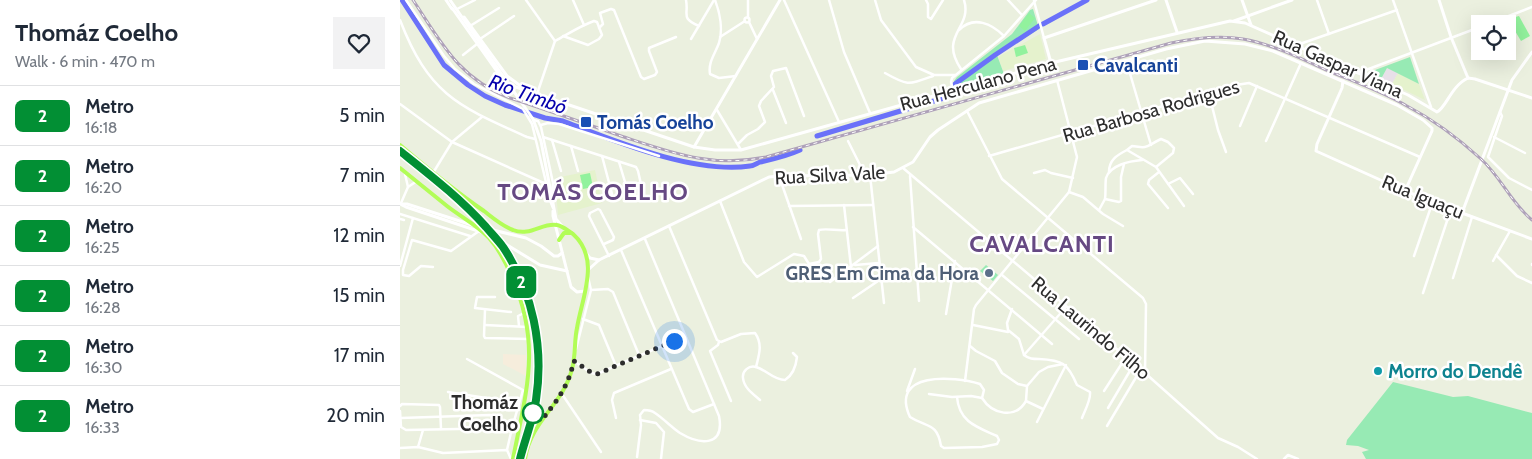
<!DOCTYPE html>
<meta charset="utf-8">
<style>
:root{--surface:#fff;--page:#f2f2f3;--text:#1f2937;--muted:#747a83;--line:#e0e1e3}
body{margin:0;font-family:Cabin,sans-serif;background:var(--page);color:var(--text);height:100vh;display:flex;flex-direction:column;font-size:19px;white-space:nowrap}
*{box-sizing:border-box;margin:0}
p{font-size:16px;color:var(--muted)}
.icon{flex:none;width:28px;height:28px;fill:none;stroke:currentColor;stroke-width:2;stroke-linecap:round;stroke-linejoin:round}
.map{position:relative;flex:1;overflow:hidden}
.sheet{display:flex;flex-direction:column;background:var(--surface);width:400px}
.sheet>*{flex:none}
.badge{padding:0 10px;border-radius:8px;font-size:18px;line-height:32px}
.buttons{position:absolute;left:1071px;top:15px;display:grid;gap:10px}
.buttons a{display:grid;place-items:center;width:45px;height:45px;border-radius:0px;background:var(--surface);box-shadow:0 5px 20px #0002;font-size:25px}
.you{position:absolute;width:25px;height:25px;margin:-12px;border:4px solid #fff;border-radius:50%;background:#1a73e8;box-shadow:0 0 0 8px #1a73e833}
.map>.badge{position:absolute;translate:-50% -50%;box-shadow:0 0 0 2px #fff}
.round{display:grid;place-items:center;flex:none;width:52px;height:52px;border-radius:0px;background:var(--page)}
.headline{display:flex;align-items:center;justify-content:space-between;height:85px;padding:0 15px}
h1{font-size:24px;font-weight:700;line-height:38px}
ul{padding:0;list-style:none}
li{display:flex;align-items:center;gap:15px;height:60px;padding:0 15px;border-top:1px solid var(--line)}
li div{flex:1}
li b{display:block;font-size:19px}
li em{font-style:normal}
li .badge{min-width:55px;font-weight:700;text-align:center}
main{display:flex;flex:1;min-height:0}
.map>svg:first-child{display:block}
</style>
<main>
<section class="sheet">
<div class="headline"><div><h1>Thomáz Coelho</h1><p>Walk · 6 min · 470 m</p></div><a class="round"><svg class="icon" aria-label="heart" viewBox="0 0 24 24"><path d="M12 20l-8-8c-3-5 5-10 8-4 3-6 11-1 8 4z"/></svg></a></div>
<ul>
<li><span class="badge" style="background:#028f34;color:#fff">2</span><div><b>Metro</b><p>16:18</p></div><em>5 min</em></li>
<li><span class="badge" style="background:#028f34;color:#fff">2</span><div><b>Metro</b><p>16:20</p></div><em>7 min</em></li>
<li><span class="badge" style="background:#028f34;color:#fff">2</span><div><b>Metro</b><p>16:25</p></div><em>12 min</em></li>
<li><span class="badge" style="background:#028f34;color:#fff">2</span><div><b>Metro</b><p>16:28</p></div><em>15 min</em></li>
<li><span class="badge" style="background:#028f34;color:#fff">2</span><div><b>Metro</b><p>16:30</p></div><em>17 min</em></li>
<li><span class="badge" style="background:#028f34;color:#fff">2</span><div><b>Metro</b><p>16:33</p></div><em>20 min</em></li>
</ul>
</section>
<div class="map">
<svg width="1132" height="459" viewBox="0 0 1132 459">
<rect width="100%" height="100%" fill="#ebf0df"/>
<path fill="#e8e0e8" d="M987 68 998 73 992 84 981 79Z"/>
<g fill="#e5f2cd">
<path d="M640 34 646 59 603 71 598 57Z"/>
<path d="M998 73 1019 84 1025 100 992 84Z"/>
<path d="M195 170 202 203 158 215 155 178Z"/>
</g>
<path fill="#f6eddc" d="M103 354 126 355V376L103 364Z"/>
<g fill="#97eab4">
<path d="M633 9 639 29 597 55 604 74 557 87 555 86 554 81 557 77 612 34 630 10Z"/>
<path d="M1010 57 1019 84 987 68 981 79 967 73Z"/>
<path d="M586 265 598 275 593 281 580 271Z"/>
<path d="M993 382 1053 397 1068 396 1132 413V459H966L962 452 969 450 958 446 946 445 947 440Z"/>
</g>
<g fill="#92f29d">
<path d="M629 13 635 18 625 31 619 26Z"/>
<path d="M1119 16 1130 36 1121 41 1108 19Z"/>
<path d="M625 45 628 53 616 57 614 48Z"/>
<path d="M190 173 193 187 183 189 180 175Z"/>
</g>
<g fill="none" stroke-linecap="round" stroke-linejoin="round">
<g stroke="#6a71f9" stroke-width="5">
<path d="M2 0 44 65 68 85 85 96 105 105 145 118 163 121C215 141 293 174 350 166 354 166 357 163 360 162 374 159 387 156 400 150"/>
<path d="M643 24 687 0"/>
<path d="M555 84 595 55 639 26"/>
<path d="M417 136 544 98"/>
</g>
<g stroke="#fff" stroke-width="2.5">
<path d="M6 0 44 56 55 69 74 84 123 109 132 124 151 203 153 208"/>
<path d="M126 0 155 41"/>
<path d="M173 0 184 25"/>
<path d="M286 0C289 15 280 18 299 26"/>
<path d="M315 0C320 13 323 30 319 43 315 54 308 62 310 74L319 78 336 76"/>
<path d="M348 0V17"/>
<path d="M384 0 439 122"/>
<path d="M429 0 444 52 470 113"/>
<path d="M475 0 481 20 516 67 534 75H555"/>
<path d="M526 0 528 4V17L531 19 543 0"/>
<path d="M608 0 622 15"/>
<path d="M917 0 929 34"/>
<path d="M993 0 1031 107"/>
<path d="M634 1 644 38"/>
<path d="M57 9 75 0"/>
<circle cx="347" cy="20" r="2.5"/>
<path d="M0 20C29 95 58 106 127 137L135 139"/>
<path d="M349 22 357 39"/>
<path d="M1088 24 1132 7"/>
<path d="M70 26 99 8"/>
<path d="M199 28 203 24 200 13 211 9 214 10 241 77 244 79 255 75 257 72 249 51V48L276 37"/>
<path d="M559 30C574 15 592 24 604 36"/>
<path d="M320 37 345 21"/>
<path d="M80 39 114 16"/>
<path d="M291 39 314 0"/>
<path d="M897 45 997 10"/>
<path d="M63 55 77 44"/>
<path d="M726 60 751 145"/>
<path d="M561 69C538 35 573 28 564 0"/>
<path d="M485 73C508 86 508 85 533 76"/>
<path d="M958 73 1080 27"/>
<path d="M373 90 386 123"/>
<path d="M553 90 551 82 552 78 604 36 636 0"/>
<path d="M137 94 155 41C168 34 180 26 194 21L197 22 202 35 199 39 188 45 163 36"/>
<path d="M809 94 818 130 826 152"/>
<path d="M0 104 52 142 146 184"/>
<path d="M317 110 341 150"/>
<path d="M567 111 602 179 743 298 746 304 745 373"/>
<path d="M1100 112 1102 116 1088 157 1109 178 1132 190"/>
<path d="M133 120 138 121 141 127 153 183 152 192"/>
<path d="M141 125 148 123 159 124 259 156"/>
<path d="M840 126 857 86"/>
<path d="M143 137 236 167 238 171 243 193"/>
<path d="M1094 137 1125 153"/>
<path d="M152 140 161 171"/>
<path d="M448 141 465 175"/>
<path d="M866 141 901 63"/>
<path d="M338 144 347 135 358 129 365 122 359 106 361 101 374 87 371 76 373 71 386 68 404 116"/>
<path d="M171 146 178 171"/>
<path d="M202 156 212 194"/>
<path d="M589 156 836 85 849 83 1020 157"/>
<path d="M219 162 228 192"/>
<path d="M756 167 773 153 774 148 768 142 761 139C746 146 750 149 732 146L727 150 756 167 784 206"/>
<path d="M503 168 745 373 818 438 838 447 857 459"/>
<path d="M709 172C709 160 717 155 727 150"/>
<path d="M759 172 749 180 748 184 768 208"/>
<path d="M33 173 52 142 82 117"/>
<path d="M634 173 645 170 651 173 673 178"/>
<path d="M5 174 8 187"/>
<path d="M470 175 484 303"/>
<path d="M379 176 401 239"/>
<path d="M510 176 519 301"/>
<path d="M768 184 780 178 793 194"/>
<path d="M669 192 683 197 703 214 723 226"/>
<path d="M705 199C706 192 705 185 706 178 710 165 730 161 742 160"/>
<path d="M320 201 344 262 357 277 394 254 404 256 409 264 419 262 421 259 418 234 419 230C426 228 438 231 446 230"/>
<path d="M1 203 8 187 17 181"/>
<path d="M444 205 451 267"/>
<path d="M389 206 473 205"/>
<path d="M699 210 705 199 719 202 721 201V177L724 164"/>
<path d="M0 214 70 236"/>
<path d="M0 219 4 220"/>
<path d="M269 226 317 340 321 342 341 334 355 333C363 344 359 355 356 367"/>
<path d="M513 227 652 344"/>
<path d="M204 244 213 240 214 237 200 210 198 209 190 213 189 216 209 256"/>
<path d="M221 250 289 409 293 412 314 404"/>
<path d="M1096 255 1117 276 1132 283"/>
<path d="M1014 256 1033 201"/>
<path d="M1093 261 1110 231"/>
<path d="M455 265 479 263"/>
<path d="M1132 265V264"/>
<path d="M0 266 13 218"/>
<path d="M33 267 21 266 9 276 3 275V270L12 240 51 251 79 231"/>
<path d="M602 275 679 339"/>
<path d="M1053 278 1072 217"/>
<path d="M430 282 478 246"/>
<path d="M191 290 208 289 213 292 239 355"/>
<path d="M1023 293 1051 209"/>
<path d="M95 297H77L75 308 111 312"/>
<path d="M453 298 481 279"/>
<path d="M612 309 607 323 608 330 619 339 624 355C629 359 633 359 639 359 663 360 668 364 677 385L690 392C691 400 685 410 682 418"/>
<path d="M85 310 84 336 85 338 128 339"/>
<path d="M546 314 555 261"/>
<path d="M183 319 199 325 216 366"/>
<path d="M85 325 127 327"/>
<path d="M573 325 608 332"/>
<path d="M119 326 118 316 124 313"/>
<path d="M319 342 318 345 310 351 331 401"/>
<path d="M570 346 576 351 595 361 602 373 618 384 627 386"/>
<path d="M176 349 191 290 188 277"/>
<path d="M624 355 666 307"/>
<path d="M67 359 123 390 112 428 107 450"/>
<path d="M174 361 191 373 197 374 285 336"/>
<path d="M565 381 574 309 576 305 669 192 677 157 657 80"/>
<path d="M507 391 515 369"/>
<path d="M704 391 726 357"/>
<path d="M48 392 118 403"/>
<path d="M162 394 201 452"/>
<path d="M529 394 552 397 571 396 582 398C592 414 615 420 626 401"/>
<path d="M557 397C559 422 577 427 597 436L599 440 597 444 582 447 544 448 541 446C537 422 527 428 510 417 489 371 554 376 580 384L584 390 582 398"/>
<path d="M360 400C353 394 344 388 343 378 342 371 349 365 356 367 367 370 373 380 385 380 393 375 396 366 397 357L393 353"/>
<path d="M0 406 2 404 39 405 40 407 41 429"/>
<path d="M708 408 734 364"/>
<path d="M643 409 626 401 627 386 639 372 648 367 663 364"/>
<path d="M0 411 1 427 6 430 112 428"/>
<path d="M1 418 90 415 93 416 94 428"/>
<path d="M216 418 212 400 214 393 271 369"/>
<path d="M240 420 256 423 264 432 261 459"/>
<path d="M637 422 666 365"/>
<path d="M707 426 741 369"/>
<path d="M18 447 23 430"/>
<path d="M0 448 18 447 43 453 107 450 111 459"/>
<path d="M237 457 241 425 240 415 244 410C248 410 251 410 255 413 264 419 271 427 280 433 300 445 325 447 319 416L245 239"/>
<path d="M884 459 888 455 898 459"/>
</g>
<g stroke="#fff" stroke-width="3">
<path d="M943 81 942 88 917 144 916 151 1005 191 1062 213"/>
<path d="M294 147 380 0"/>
<path d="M186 253 190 258 199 260"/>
<path d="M188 270 199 260 369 177 379 176 470 175 494 172 513 162 530 137 538 130 579 103 766 49 805 41 845 44 873 51 997 105 1023 120 1032 128V131L1005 191"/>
</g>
<g stroke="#fff" stroke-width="3">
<path d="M46 0 52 9"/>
<path d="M50 0 133 119 141 141 156 219 162 226"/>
<path d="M766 0 777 32"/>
<path d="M842 0 851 25"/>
<path d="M1039 0 1051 37 1068 78"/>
<path d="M52 8 103 80 107 84 294 147 315 150H341L651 63 830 21 845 23 1008 95 1037 112C1046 108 1051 86 1068 78"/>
<path d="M64 17 107 76 122 87"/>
<path d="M834 21 892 0"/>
<path d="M1132 52 1112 80 1062 213 1132 239"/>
<path d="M651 63 644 38 756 0"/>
<path d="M1068 78 1075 79 1132 98"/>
<path d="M1 204H7L72 225 126 238 141 246 154 256H158L162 253"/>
<path d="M2 205 6 207 84 233 99 240 140 265 167 271"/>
<path d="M153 211V216L171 287 177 292 185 291"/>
</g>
<g stroke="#b2fd57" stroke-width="4">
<path d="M0 145C27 168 55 191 84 211 93 218 102 226 113 230 130 237 143 222 157 225 163 226 168 231 173 234 201 259 182 297 177 328 174 341 176 355 172 369 163 405 131 420 125 459"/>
<path d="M0 168C16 181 31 193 47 206 61 217 77 225 89 238 100 250 106 263 112 277 142 346 126 391 113 459"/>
<path d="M159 240 164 233H171"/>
</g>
<defs>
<g id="rail">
<path d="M13 0C41 42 59 79 110 98 147 110 184 123 221 136 273 153 311 168 366 157L771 43C795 38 818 35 843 39 871 44 898 57 924 69 952 81 981 91 1007 106 1034 120 1059 139 1081 159 1101 177 1111 203 1132 220"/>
<path d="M0 151 69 208 102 245 125 291 132 313 139 361 136 402 120 459"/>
</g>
</defs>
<use href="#rail" stroke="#aea1b9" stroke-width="3"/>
<use href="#rail" stroke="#fff" stroke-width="1" stroke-dasharray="4" stroke-linecap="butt"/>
</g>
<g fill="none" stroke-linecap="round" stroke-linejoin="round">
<defs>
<path id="line" d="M0 151C30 175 60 198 86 227 91 233 98 240 103 247 133 292 144 347 136 400 133 420 125 439 120 459"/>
</defs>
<use href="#line" stroke="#fff" stroke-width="11"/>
<use href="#line" stroke="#028f34" stroke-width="8"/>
<path stroke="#2d2d2d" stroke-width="5" stroke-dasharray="0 9" d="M133 413 141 421C158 399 167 389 174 361L192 373 197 374 274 341"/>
</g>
<g fill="#1a4fb4" stroke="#fff" stroke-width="2">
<rect x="677" y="59" width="12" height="12" rx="2.5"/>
<rect x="180" y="116" width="12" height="12" rx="2.5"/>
</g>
<circle fill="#5c6f8a" stroke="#fff" stroke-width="2" cx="589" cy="273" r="5"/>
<circle fill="#0f9aa8" stroke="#fff" stroke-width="2" cx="978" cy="371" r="5"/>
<circle fill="#fff" stroke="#028f34" stroke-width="2.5" cx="133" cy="413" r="10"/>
<g text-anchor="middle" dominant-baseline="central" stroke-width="5" stroke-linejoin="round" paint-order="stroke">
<g font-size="19" fill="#2d2d2d" stroke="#fff">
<text transform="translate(938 64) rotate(24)">Rua Gaspar Viana</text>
<text transform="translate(578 84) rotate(-15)">Rua Herculano Pena</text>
<text transform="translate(751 111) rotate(-16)">Rua Barbosa Rodrigues</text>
<text transform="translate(430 175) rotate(-3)">Rua Silva Vale</text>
<text transform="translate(1023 197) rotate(22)">Rua Iguaçu</text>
<text transform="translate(691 328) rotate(40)">Rua Laurindo Filho</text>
</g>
<g font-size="19" font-weight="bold" fill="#164399" stroke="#fff" text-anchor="start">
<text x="694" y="65">Cavalcanti</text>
<text x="197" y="122">Tomás Coelho</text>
</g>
<g font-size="19" font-weight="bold" fill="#4e5e75" stroke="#fff" text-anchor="end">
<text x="579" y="273">GRES Em Cima da Hora</text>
</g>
<g font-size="19" font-weight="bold" fill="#0d838f" stroke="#fff" text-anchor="start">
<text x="988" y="371">Morro do Dendê</text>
</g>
<g font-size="19" font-weight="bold" fill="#2d2d2d" stroke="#fff" text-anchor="end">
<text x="118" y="402">Thomáz<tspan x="118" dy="22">Coelho</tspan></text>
</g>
<g font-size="20" font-style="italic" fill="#0601ad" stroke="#fff">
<text transform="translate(128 94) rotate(20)">Rio Timbó</text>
</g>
<g font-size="24" font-weight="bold" letter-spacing="1" fill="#664983" stroke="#fff">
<text x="193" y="191">TOMÁS COELHO</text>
<text x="642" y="243">CAVALCANTI</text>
</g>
</g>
</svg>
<div class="buttons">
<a><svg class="icon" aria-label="locate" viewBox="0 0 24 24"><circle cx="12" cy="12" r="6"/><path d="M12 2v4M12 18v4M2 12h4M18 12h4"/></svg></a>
</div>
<div class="you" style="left:274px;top:341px"></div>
<b class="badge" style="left:121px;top:282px;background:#028f34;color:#fff">2</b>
</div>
</main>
